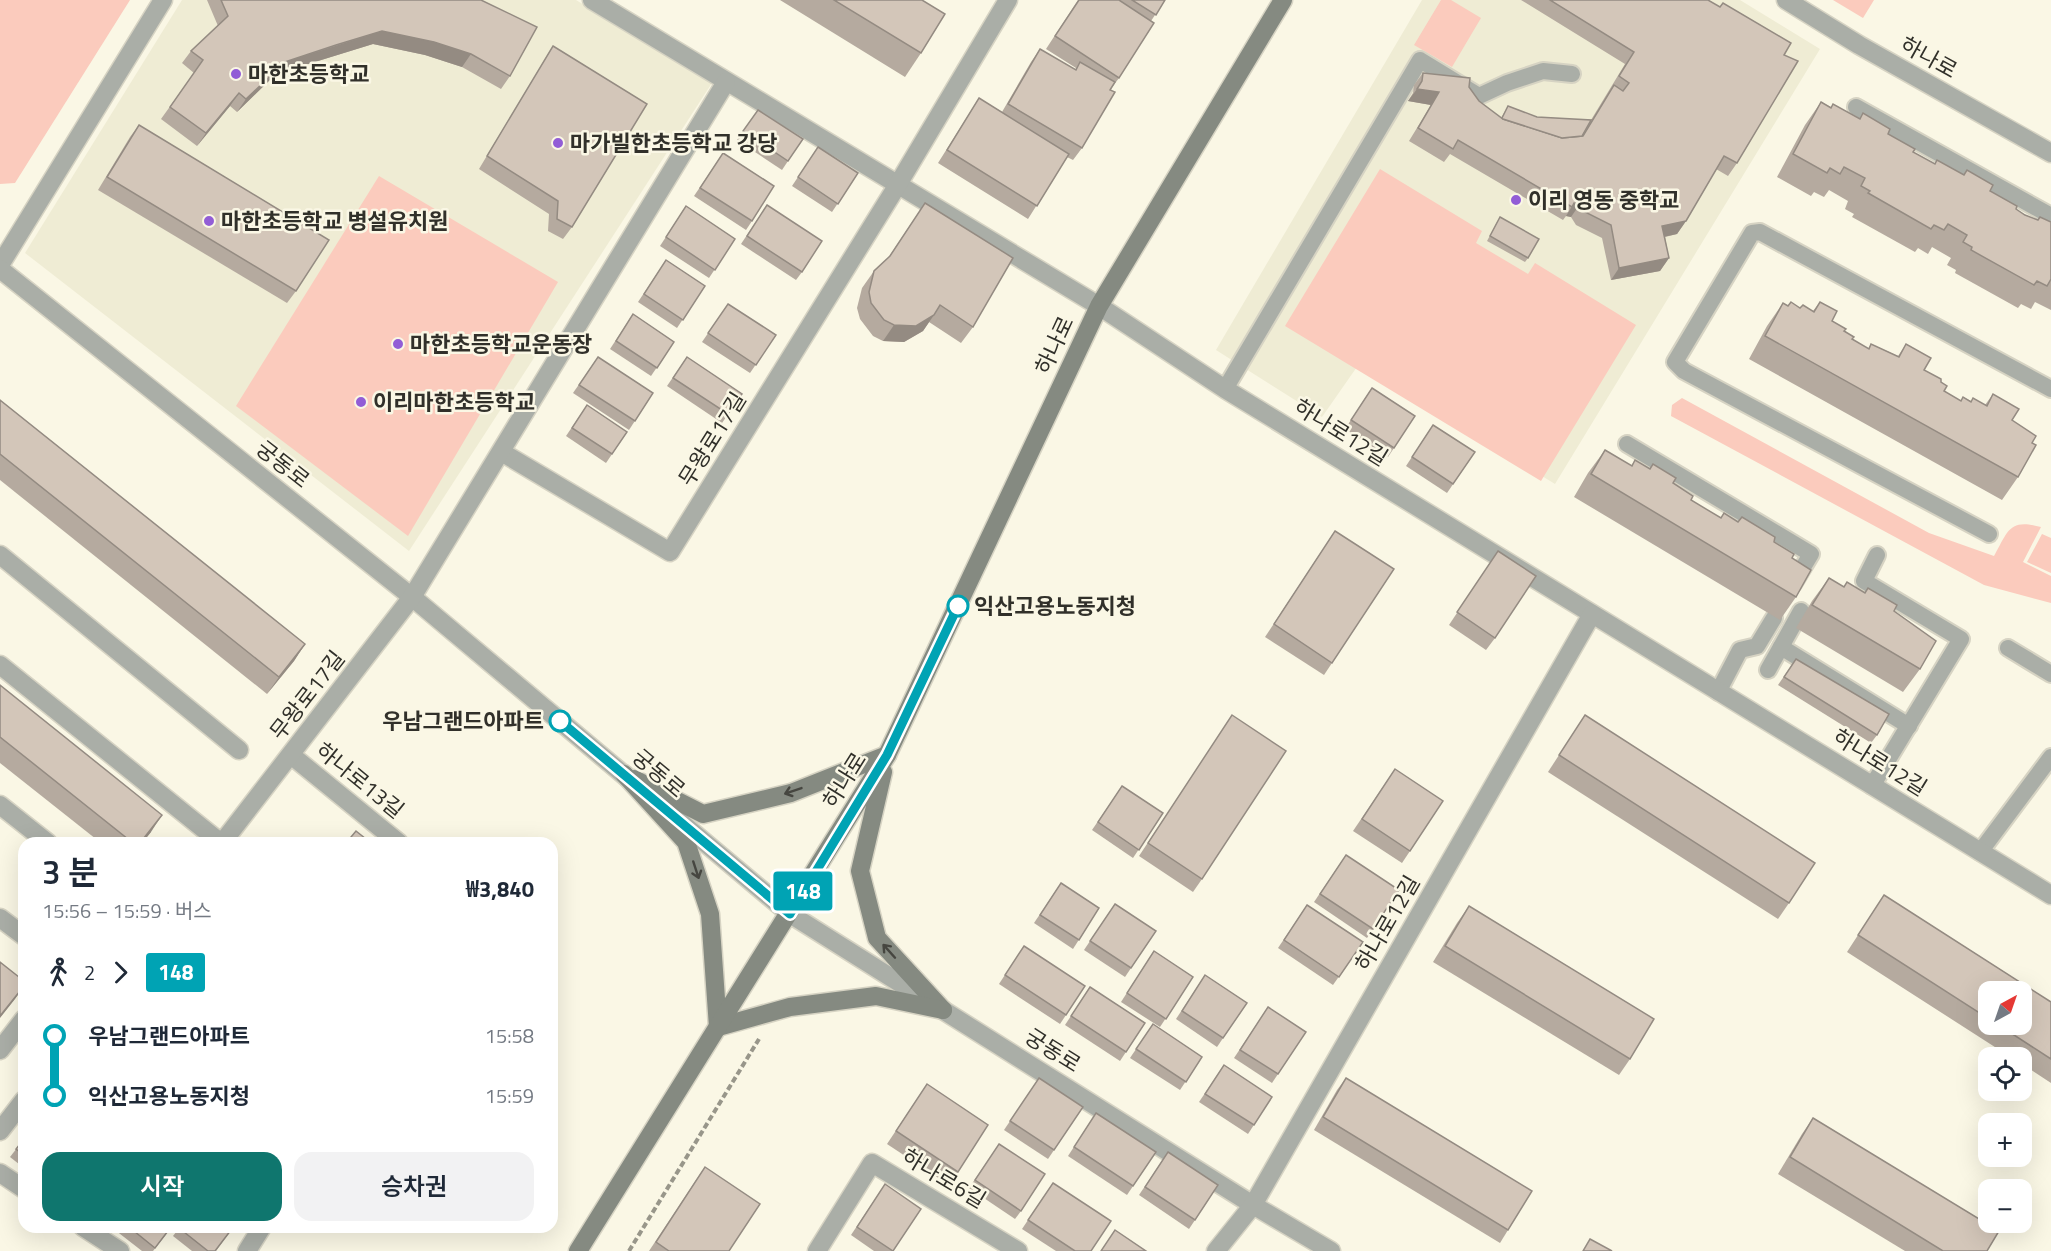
<!DOCTYPE html>
<html lang="ko">
<meta charset="utf-8">
<style>
:root{--surface:#fff;--page:#f2f2f3;--text:#1f2937;--muted:#747a83;--accent:#0f766e}
body{margin:0;font-family:"Titillium Web","Noto Sans KR",sans-serif;background:var(--page);color:var(--text);height:100vh;display:flex;flex-direction:column;font-size:22px;white-space:nowrap}
*{box-sizing:border-box;margin:0}
p{font-size:20px;color:var(--muted)}
.icon{flex:none;width:33px;height:33px;fill:none;stroke:currentColor;stroke-width:2;stroke-linecap:round;stroke-linejoin:round}
.map{position:relative;flex:1;overflow:hidden}
.side{position:absolute;left:18px;top:837px;width:540px;height:396px;display:flex;flex-direction:column;background:var(--surface);border-radius:18px;box-shadow:0 6px 24px #0002}
.side>*{flex:none}
.badge{padding:0 12px;border-radius:4px;font-size:21px;line-height:39px}
.needle{width:39px;rotate:40deg}
.controls{position:absolute;left:1978px;top:981px;display:grid;gap:12px}
.controls a{display:grid;place-items:center;width:54px;height:54px;border-radius:12px;background:var(--surface);box-shadow:0 6px 24px #0002;font-size:30px}
.map>.badge{position:absolute;translate:-50% -50%;box-shadow:0 0 0 3px #fff}
.legs{display:flex;align-items:center;gap:9px;height:66px;padding:0 24px;font-size:20px}
.legs p{margin-inline-start:auto}
.overview{display:flex;align-items:center;justify-content:space-between;height:102px;padding:0 24px}
h1{font-size:33px;font-weight:600;line-height:45px}
.action{display:flex;gap:12px;margin-top:auto;padding:12px 24px}
.action a{flex:1;height:69px;border-radius:18px;background:var(--accent);color:#fff;font-size:24px;font-weight:600;line-height:69px;text-align:center}
.action a+a{background:var(--page);color:var(--text)}
ul{padding:0 24px;list-style:none}
li{display:flex;align-items:center;gap:21px;height:60px;font-size:22px}
li i{display:grid;place-items:center;width:9px;height:100%;margin:0 8px;background:currentColor}
li i::after{content:'';width:15px;height:15px;margin:-8px;border:4px solid;border-radius:50%;background:var(--surface)}
li p{margin-inline-start:auto}
li:first-child i{background:linear-gradient(#0000 50%,currentColor 0)}
li:last-child i{background:linear-gradient(currentColor 50%,#0000 0)}
.map>svg:first-child{display:block}
</style>
<div class="map">
<svg width="2051" height="1251" viewBox="0 0 2051 1251">
<rect width="100%" height="100%" fill="#faf7e5"/>
<g fill="#efecd4">
<path d="M182 0H576L712 83 409 551 25 253Z"/>
<path d="M1422 0H1740L1820 49 1555 484 1359 364 1322 417 1216 350Z"/>
</g>
<g fill="#fbcbbd">
<path d="M0 0H130L15 183 0 184Z"/>
<path d="M1441 0H1451L1481 18 1452 67 1414 45Z"/>
<path d="M1833 0H1874L1863 18Z"/>
<path d="M1380 169 1482 231 1476 243 1528 274 1535 263 1636 325 1541 481 1285 326Z"/>
<path d="M379 176 558 282 408 536 236 406Z"/>
<path d="M1682 398 1929 533 1994 556C2008 531 2009 518 2041 527L2023 562 2051 576V603L1984 585 1671 416 1672 405Z"/>
<path d="M2042 534 2051 538V573L2027 562Z"/>
</g>
<g fill="none" stroke-linecap="round" stroke-linejoin="round">
<defs>
<g id="lane">
<path d="M1856 107 2051 216"/>
<path d="M1225 389 1420 60 1479 96 1507 83 1543 71 1572 74"/>
<path d="M1627 444 1811 554 1793 584"/>
<path d="M1989 534 1684 371 1675 362 1752 233 1760 232 2051 389"/>
<path d="M1781 647 1909 726"/>
<path d="M2008 648 2051 674"/>
<path d="M1768 670 1801 611"/>
<path d="M1718 692 1740 650 1757 646 1774 618"/>
<path d="M1872 786 1961 639 1864 581 1877 555"/>
<path d="M1980 852 2051 757"/>
</g>
<g id="street">
<path d="M592 0 1099 306 1225 389 2051 895"/>
<path d="M1786 0 1859 45 2051 153"/>
<path d="M0 265 163 0"/>
<path d="M0 269 412 597 636 785"/>
<path d="M503 453 670 552 897 186 1008 0"/>
<path d="M0 555 239 750"/>
<path d="M0 665 221 843"/>
<path d="M291 755 399 843"/>
<path d="M659 804 790 914 1253 1205 1331 1251"/>
<path d="M0 805 48 843"/>
<path d="M222 843 412 597 726 82"/>
<path d="M0 918 24 936"/>
<path d="M0 1050 24 1019"/>
<path d="M0 1131 24 1100"/>
<path d="M0 1173 24 1189"/>
<path d="M83 1227 120 1251"/>
<path d="M247 1251 262 1227"/>
<path d="M817 1251 872 1163 1018 1251"/>
<path d="M1216 1251 1253 1205 1592 614"/>
</g>
<g id="secondary">
<path d="M883 772 860 871 877 938 943 1010"/>
<path d="M624 774 686 842 710 914 718 1027 790 1007 876 996 943 1010"/>
<path d="M634 779 703 814 791 793 887 755"/>
<path d="M578 1251 887 755 1099 306 1283 0"/>
</g>
</defs>
<use href="#lane" stroke="#d6d3c3" stroke-width="20"/>
<use href="#street" stroke="#d6d3c3" stroke-width="21"/>
<use href="#secondary" stroke="#d6d3c3" stroke-width="21"/>
<path stroke="#98968a" stroke-width="4" stroke-dasharray="6 3" stroke-linecap="butt" d="M629 1251 759 1039"/>
<use href="#lane" stroke="#aaaea7" stroke-width="16"/>
<use href="#street" stroke="#aaaea7" stroke-width="18"/>
<use href="#secondary" stroke="#858a81" stroke-width="18"/>
</g>
<g fill="#b5aa9f" fill-rule="evenodd">
<path d="M207 0H481L510 76 501 89 462 67 425 55 373 44 276 74 237 112 230 106 197 146 161 119 194 73 182 63 191 51 218 26Z"/>
<path d="M780 0H922L921 53 905 77Z"/>
<path d="M1078 0H1165L1151 21 1119 78 1110 90 1082 148 1073 160 1067 157 1028 219 938 163 979 98 1002 112 1031 62 1040 49 1075 70 1076 68 1046 49Z"/>
<path d="M1521 0H1708L1784 55 1737 163 1728 176 1716 169 1686 221 1677 234 1665 237 1669 258 1660 271 1611 280 1602 238 1576 225 1571 217 1566 216 1563 220 1450 154 1444 162 1409 141 1431 105 1408 101 1413 93 1414 85 1423 73 1469 87 1479 101 1501 118 1508 106 1537 117 1591 120 1625 64Z"/>
<path d="M553 46 572 227 563 239 548 231 549 214 479 169 545 59Z"/>
<path d="M1821 102 1831 107 1860 118 1863 113 1888 134 1913 152 1934 164 1937 160 1963 175 1967 170 1990 191 2016 209 2025 215 2038 220 2040 217 2051 222V310L2035 302 2031 309 2021 304 2018 308 1955 273 1956 270 1947 265 1951 258 1932 247 1928 254 1918 248 1915 252 1852 217 1854 214 1845 209 1848 201 1829 190 1824 197 1814 192 1811 196 1777 177 1805 125Z"/>
<path d="M758 110 788 161 782 170 737 140Z"/>
<path d="M139 125 296 291 287 303 98 190 130 137Z"/>
<path d="M818 147 858 173 832 212 792 186Z"/>
<path d="M723 153 752 221 746 230 694 196Z"/>
<path d="M925 203 973 327 961 343 929 322 923 331 904 342 883 341 873 336 860 319 857 308 862 288 874 271 888 258Z"/>
<path d="M767 205 802 272 796 280 741 244Z"/>
<path d="M686 206 735 239 709 278 660 246Z"/>
<path d="M1500 217 1528 258 1525 262 1487 241Z"/>
<path d="M666 260 705 286 677 328 638 302Z"/>
<path d="M1820 302 1832 321 1852 339 1868 349 1871 344 1898 356 1906 344 1924 370 1941 382 1944 391 1961 401 1963 397 1971 401 1985 405 1993 394 2012 420 2032 443 2018 477 2002 500 1749 359 1767 326 1783 303 1788 306 1813 311Z"/>
<path d="M728 304 776 335 750 373 702 342Z"/>
<path d="M633 314 674 342 651 376 610 349Z"/>
<path d="M598 357 653 393 629 430 573 393Z"/>
<path d="M687 357 742 394 722 423 667 386Z"/>
<path d="M1372 388 1415 416 1388 457 1345 429Z"/>
<path d="M0 400 305 644 294 661 267 694 0 480Z"/>
<path d="M587 405 627 432 606 463 566 436Z"/>
<path d="M1433 425 1475 452 1447 493 1406 466Z"/>
<path d="M1605 450 1631 466 1635 460 1673 483 1691 500 1720 518 1738 522 1774 542 1792 558 1796 597 1780 620 1574 497 1588 473Z"/>
<path d="M1335 531 1332 663 1324 675 1265 637Z"/>
<path d="M1498 551 1495 638 1486 650 1449 625Z"/>
<path d="M1829 578 1844 587 1847 582 1865 593 1868 588 1894 611 1920 669 1903 692 1796 628 1812 601Z"/>
<path d="M1796 659 1877 735 1871 743 1778 685Z"/>
<path d="M0 685 151 832 142 843H101L0 763Z"/>
<path d="M1585 715 1789 903 1778 919 1548 772Z"/>
<path d="M1224 728 1202 879 1193 892 1139 856Z"/>
<path d="M1395 769 1410 851 1402 863 1353 831Z"/>
<path d="M1122 786 1163 813 1133 858 1092 830Z"/>
<path d="M1346 855 1373 929 1367 938 1314 902Z"/>
<path d="M1061 883 1099 908 1073 949 1034 923Z"/>
<path d="M1884 895 2051 1002V1083L2022 1064V1058H2012L1847 952ZM1989 992 2022 1024H1989Z"/>
<path d="M1115 904 1156 931 1125 977 1084 950Z"/>
<path d="M1307 905 1363 942 1333 985 1278 948Z"/>
<path d="M1469 906 1630 1059 1619 1075 1433 962 1457 923Z"/>
<path d="M1024 946 1066 1015 1060 1024 999 984Z"/>
<path d="M1154 951 1193 977 1160 1027 1121 1002Z"/>
<path d="M1205 975 1247 1003 1217 1047 1176 1019Z"/>
<path d="M1090 987 1145 1023 1120 1061 1065 1025Z"/>
<path d="M1268 1007 1306 1032 1272 1083 1234 1058Z"/>
<path d="M1153 1024 1202 1057 1180 1090 1130 1058Z"/>
<path d="M1224 1065 1272 1097 1248 1134 1199 1102Z"/>
<path d="M1039 1078 1083 1107 1048 1159 1004 1130Z"/>
<path d="M1346 1078 1508 1230 1500 1243 1314 1130 1337 1090Z"/>
<path d="M927 1084 958 1172 949 1185 887 1144Z"/>
<path d="M1096 1113 1156 1152 1127 1195 1068 1156Z"/>
<path d="M1813 1118 1987 1251H1905L1778 1174 1802 1134Z"/>
<path d="M24 1139V1168L10 1157Z"/>
<path d="M999 1144 1021 1211 1015 1219 969 1188Z"/>
<path d="M1168 1152 1195 1220 1189 1229 1139 1195Z"/>
<path d="M705 1167 729 1251H649L696 1180Z"/>
<path d="M1053 1183 1091 1251H1056L1022 1229Z"/>
<path d="M885 1184 893 1251H874L851 1235Z"/>
<path d="M117 1227H172L153 1251H142L115 1230Z"/>
<path d="M180 1227 231 1230 216 1251H192L173 1236Z"/>
</g>
<g fill="#948b82">
<path d="M382 31 434 42 471 54 462 67 425 55 373 44 276 74 237 112 246 99 285 62Z"/>
<path d="M1417 89 1439 92 1431 105 1408 101Z"/>
<path d="M239 93 230 106 197 146 206 133Z"/>
<path d="M1574 203 1580 204 1571 217 1566 216Z"/>
<path d="M1686 221 1677 234 1654 239 1662 226Z"/>
<path d="M1669 258 1660 271 1611 280 1619 268Z"/>
<path d="M934 315 923 331 904 342 883 341 894 325Z"/>
<path d="M305 644 294 661 267 694 279 677Z"/>
<path d="M162 815 151 832 142 843H140Z"/>
<path d="M24 986 15 999 0 1018V1016Z"/>
</g>
<g fill="#d3c6b9" stroke="#948b82" stroke-width="1.5">
<path d="M221 0H481L537 27 510 76 471 54 434 42 382 31 336 45 285 62 246 99 239 93 206 133 170 107 203 60 191 51 228 16Z"/>
<path d="M834 0H922L945 14 921 53Z"/>
<path d="M1079 0H1119L1154 23 1119 78 1055 36Z"/>
<path d="M1132 0H1165L1156 15Z"/>
<path d="M1550 0H1708L1720 7 1723 3 1791 43 1784 55 1798 61 1737 163 1724 156 1686 221 1662 226 1669 258 1619 268 1611 225 1585 212 1580 204 1574 203 1572 207 1458 140 1453 149 1418 128 1439 92 1417 89 1422 81 1423 73 1470 78 1469 87 1479 101 1503 119 1562 138 1583 136 1614 85 1623 91 1629 83 1619 76 1634 52Z"/>
<path d="M553 46 647 104 572 227 557 219 558 201 487 156Z"/>
<path d="M1040 49 1076 70 1080 62 1115 82 1110 90 1115 92 1082 148 1008 104Z"/>
<path d="M979 98 1069 154 1037 206 947 150Z"/>
<path d="M1821 102 1831 108 1833 104 1860 119 1863 113 1890 129 1888 134 1915 149 1913 152 1935 164 1937 160 1964 175 1967 170 1993 185 1990 191 2017 206 2016 209 2025 215 2038 220 2040 217 2051 222V279L2047 286 2037 281 2034 285 1971 250 1972 247 1963 242 1967 235 1948 224 1944 230 1934 225 1931 229 1868 193 1870 191 1861 186 1865 178 1844 167 1840 174 1830 168 1827 173 1793 154Z"/>
<path d="M1508 106 1537 117 1591 120 1582 136 1562 138 1503 119 1502 118Z"/>
<path d="M758 110 803 139 788 161 743 131Z"/>
<path d="M139 125 329 240 296 291 107 177Z"/>
<path d="M818 147 858 173 838 204 798 177Z"/>
<path d="M723 153 774 186 752 221 700 188Z"/>
<path d="M925 203 1013 258 973 327 940 305 934 315 916 326 894 325 884 320 871 303 869 292 874 271 890 256Z"/>
<path d="M767 205 822 241 802 272 747 236Z"/>
<path d="M686 206 735 239 715 270 666 237Z"/>
<path d="M1500 217 1539 239 1528 258 1490 236Z"/>
<path d="M666 260 705 286 683 320 644 294Z"/>
<path d="M1791 302 1800 308 1803 305 1814 312 1820 302 1837 311 1832 321 1846 329 1844 331 1854 337 1852 339 1869 349 1871 344 1899 357 1906 344 1931 358 1924 370 1941 379V382L1947 386 1944 391 1961 401 1963 397 1971 402 1973 398 1987 406 1993 394 2019 409 2012 420 2036 436 2032 443 2036 445 2018 477 1765 336 1783 303 1788 306Z"/>
<path d="M728 304 776 335 756 365 708 333Z"/>
<path d="M633 314 674 342 657 368 616 341Z"/>
<path d="M598 357 653 393 635 421 579 385Z"/>
<path d="M687 357 742 394 728 414 673 378Z"/>
<path d="M1372 388 1415 416 1394 448 1351 420Z"/>
<path d="M0 400 305 644 279 677 0 454Z"/>
<path d="M587 405 627 432 612 454 572 428Z"/>
<path d="M1433 425 1475 452 1453 484 1412 457Z"/>
<path d="M1605 450 1632 466 1635 460 1650 469 1653 464 1676 478 1673 483 1693 496 1691 500 1721 518 1724 513 1738 522 1742 517 1775 537 1774 542 1794 554 1792 558 1811 570 1796 597 1591 474Z"/>
<path d="M1335 531 1394 569 1332 663 1274 624Z"/>
<path d="M1498 551 1536 576 1495 638 1457 612Z"/>
<path d="M1829 578 1844 587 1847 582 1865 593 1868 588 1897 605 1894 611 1936 641 1920 669 1812 605Z"/>
<path d="M1796 659 1889 714 1877 735 1784 677Z"/>
<path d="M0 685 162 815 140 843H133L0 737Z"/>
<path d="M1232 715 1286 751 1202 879 1148 843Z"/>
<path d="M1585 715 1815 863 1789 903 1559 755Z"/>
<path d="M1395 769 1443 801 1410 851 1362 819Z"/>
<path d="M1122 786 1163 813 1139 850 1098 822Z"/>
<path d="M356 831 371 843H346Z"/>
<path d="M1346 855 1399 890 1373 929 1320 894Z"/>
<path d="M1061 883 1099 908 1079 940 1040 915Z"/>
<path d="M1884 895 2051 1002V1059L1997 1024H2022V992H1989V1019L1858 935Z"/>
<path d="M1115 904 1156 931 1131 968 1090 941Z"/>
<path d="M1307 905 1363 942 1339 977 1284 940Z"/>
<path d="M1469 906 1654 1019 1630 1059 1445 946Z"/>
<path d="M1024 946 1085 986 1066 1015 1005 975Z"/>
<path d="M1154 951 1193 977 1166 1019 1127 993Z"/>
<path d="M0 962 24 981V986L0 1016Z"/>
<path d="M1205 975 1247 1003 1223 1038 1182 1011Z"/>
<path d="M1090 987 1145 1023 1126 1052 1071 1016Z"/>
<path d="M1268 1007 1306 1032 1278 1074 1240 1050Z"/>
<path d="M1153 1024 1202 1057 1186 1082 1136 1049Z"/>
<path d="M1224 1065 1272 1097 1254 1125 1205 1094Z"/>
<path d="M1039 1078 1083 1107 1054 1150 1010 1121Z"/>
<path d="M1346 1078 1532 1191 1508 1230 1323 1117Z"/>
<path d="M927 1084 988 1125 958 1172 896 1131Z"/>
<path d="M1096 1113 1156 1152 1133 1186 1074 1147Z"/>
<path d="M1813 1118 1999 1231 1987 1251H1943L1790 1157Z"/>
<path d="M24 1139V1155L16 1149Z"/>
<path d="M999 1144 1045 1174 1021 1211 975 1180Z"/>
<path d="M1168 1152 1218 1185 1195 1220 1145 1187Z"/>
<path d="M705 1167 760 1204 729 1251H669L656 1242Z"/>
<path d="M1053 1183 1111 1221 1091 1251H1075L1028 1220Z"/>
<path d="M885 1184 921 1209 893 1251 857 1227Z"/>
<path d="M129 1227H171L155 1248Z"/>
<path d="M180 1227H228L231 1230 215 1251H208L179 1228Z"/>
<path d="M1115 1230 1146 1251H1101Z"/>
<path d="M1590 1239 1612 1251H1583Z"/>
</g>
<defs><path id="oneway-shaft" d="M-6 0H5M1.5-3L5.5 0L1.5 3" fill="none" stroke-width="1.6" stroke-linecap="round" stroke-linejoin="round" transform="scale(1.5)"/></defs>
<g stroke="#464640">
<use href="#oneway-shaft" transform="translate(793 791) rotate(161)"/>
<use href="#oneway-shaft" transform="translate(696 870) rotate(72)"/>
<use href="#oneway-shaft" transform="translate(889 951) rotate(-132)"/>
</g>
<g fill="none" stroke-linecap="round" stroke-linejoin="round">
<defs>
<path id="line-1" d="M560 721 790 914 887 755 958 606"/>
</defs>
<use href="#line-1" stroke="#fff" stroke-width="14"/>
<use href="#line-1" stroke="#00a3b4" stroke-width="9"/>
</g>
<g fill="#925dd6" stroke="#faf7e5" stroke-width="2">
<circle cx="236" cy="74" r="6"/>
<circle cx="558" cy="143" r="6"/>
<circle cx="1516" cy="200" r="6"/>
<circle cx="209" cy="221" r="6"/>
<circle cx="398" cy="344" r="6"/>
<circle cx="361" cy="402" r="6"/>
</g>
<g fill="#fff" stroke="#00a3b4" stroke-width="3">
<circle cx="958" cy="606" r="10"/>
<circle cx="560" cy="721" r="10"/>
</g>
<g text-anchor="middle" dominant-baseline="central" stroke-width="5" stroke-linejoin="round" paint-order="stroke">
<g font-size="22" fill="#31302a" stroke="#faf7e5">
<text transform="translate(1929 57) rotate(29)">하나로</text>
<text transform="translate(1054 345) rotate(-65)">하나로</text>
<text transform="translate(1341 432) rotate(32)">하나로12길</text>
<text transform="translate(712 439) rotate(-58)">무왕로17길</text>
<text transform="translate(283 464) rotate(38)">궁동로</text>
<text transform="translate(307 695) rotate(-52)">무왕로17길</text>
<text transform="translate(1880 762) rotate(32)">하나로12길</text>
<text transform="translate(659 773) rotate(40)">궁동로</text>
<text transform="translate(360 780) rotate(39)">하나로13길</text>
<text transform="translate(844 780) rotate(-58)">하나로</text>
<text transform="translate(1387 923) rotate(-60)">하나로12길</text>
<text transform="translate(1053 1050) rotate(32)">궁동로</text>
<text transform="translate(944 1178) rotate(31)">하나로6길</text>
</g>
<g font-size="22" font-weight="bold" fill="#31302a" stroke="#faf7e5" text-anchor="start">
<text x="248" y="74">마한초등학교</text>
<text x="570" y="143">마가빌한초등학교 강당</text>
<text x="1528" y="200">이리 영동 중학교</text>
<text x="221" y="221">마한초등학교 병설유치원</text>
<text x="410" y="344">마한초등학교운동장</text>
<text x="373" y="402">이리마한초등학교</text>
</g>
<g font-size="22" font-weight="bold" fill="#31302a" stroke="#faf7e5" text-anchor="start">
<text x="974" y="606">익산고용노동지청</text>
<text x="544" y="721" text-anchor="end">우남그랜드아파트</text>
</g>
</g>
</svg>
<div class="controls">
<a><svg class="needle" viewBox="-14 -14 28 28"><path d="M0-13l5 13h-10z" fill="#e53935"/><path d="M0 13l5-13h-10z" fill="#747a83"/></svg></a>
<a><svg class="icon" aria-label="locate" viewBox="0 0 24 24"><circle cx="12" cy="12" r="6"/><path d="M12 2v4M12 18v4M2 12h4M18 12h4"/></svg></a>
<a>+</a>
<a>−</a>
</div>
<b class="badge" style="left:803px;top:891px;background:#00a3b4;color:#fff">148</b>
<section class="side">
<div class="overview"><div><h1>3 분</h1><p>15:56 – 15:59 · 버스</p></div><b>₩3,840</b></div>
<div class="legs"><svg class="icon" aria-label="walk" viewBox="0 0 24 24"><circle cx="13" cy="4" r="2"/><path d="M13 8l-2 6 4 7M11 14l-3 7M7 12l3-4h3l4 4"/></svg>2<svg class="icon" aria-label="forward" viewBox="0 0 24 24"><path d="M9 5l7 7-7 7"/></svg><b class="badge" style="background:#00a3b4;color:#fff">148</b></div>
<ul>
<li><i style="color:#00a3b4"></i><b>우남그랜드아파트</b><p>15:58</p></li>
<li><i style="color:#00a3b4"></i><b>익산고용노동지청</b><p>15:59</p></li>
</ul>
<div class="action"><a>시작</a><a>승차권</a></div>
</section>
</div>
